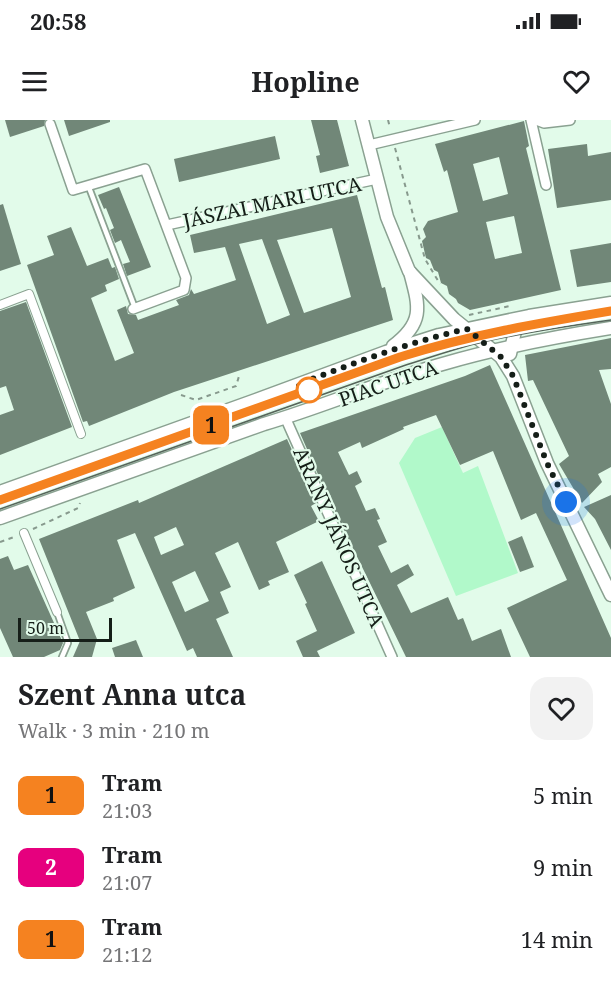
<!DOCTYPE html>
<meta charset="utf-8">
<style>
:root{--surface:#fff;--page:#f2f2f2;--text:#202124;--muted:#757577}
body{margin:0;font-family:"Noto Serif",serif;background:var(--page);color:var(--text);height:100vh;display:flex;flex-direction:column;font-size:22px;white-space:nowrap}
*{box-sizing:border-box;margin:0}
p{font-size:20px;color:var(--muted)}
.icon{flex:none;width:33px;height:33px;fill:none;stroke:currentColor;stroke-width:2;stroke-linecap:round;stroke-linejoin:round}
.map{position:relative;height:537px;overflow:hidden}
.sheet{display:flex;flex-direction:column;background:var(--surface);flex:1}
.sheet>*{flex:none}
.badge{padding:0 12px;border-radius:9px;font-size:21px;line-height:39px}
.scale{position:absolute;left:18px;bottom:15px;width:94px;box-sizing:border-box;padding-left:6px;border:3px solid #151e18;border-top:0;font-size:16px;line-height:21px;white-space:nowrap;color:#151e18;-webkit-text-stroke:4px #e2fbea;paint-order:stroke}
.you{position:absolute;width:30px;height:30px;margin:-15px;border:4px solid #fff;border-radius:50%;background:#1a73e8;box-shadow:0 0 0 9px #1a73e833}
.map>.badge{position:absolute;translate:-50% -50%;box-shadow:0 0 0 3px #fff}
.round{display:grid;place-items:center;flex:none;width:63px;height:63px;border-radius:18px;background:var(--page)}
.headline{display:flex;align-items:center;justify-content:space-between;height:102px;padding:0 18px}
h1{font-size:28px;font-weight:700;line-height:45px}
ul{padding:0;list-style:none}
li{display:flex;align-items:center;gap:18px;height:72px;padding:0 18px}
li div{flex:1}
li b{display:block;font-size:22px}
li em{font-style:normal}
li .badge{min-width:66px;font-weight:700;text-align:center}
.status{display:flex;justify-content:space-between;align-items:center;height:42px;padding:0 30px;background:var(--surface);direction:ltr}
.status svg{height:16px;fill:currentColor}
header{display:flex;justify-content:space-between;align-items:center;height:78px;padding:0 18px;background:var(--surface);font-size:27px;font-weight:700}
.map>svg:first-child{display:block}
</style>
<div class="status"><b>20:58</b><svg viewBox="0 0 49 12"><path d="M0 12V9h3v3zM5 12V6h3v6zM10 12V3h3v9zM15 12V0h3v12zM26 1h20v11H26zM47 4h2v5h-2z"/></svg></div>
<header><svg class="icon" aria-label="menu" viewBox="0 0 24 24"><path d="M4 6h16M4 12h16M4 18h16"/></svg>Hopline<svg class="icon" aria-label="heart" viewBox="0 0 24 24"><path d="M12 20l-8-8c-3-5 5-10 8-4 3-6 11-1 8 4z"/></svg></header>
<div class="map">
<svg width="611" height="537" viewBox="0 0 611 537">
<rect width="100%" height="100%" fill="#e2fbea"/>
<path fill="#b1f9ca" d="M442 307 463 353 478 346 518 453 456 476 399 343 415 318Z"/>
<g fill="#718778" fill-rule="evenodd">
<path d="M5 0H45L44 6 10 17Z"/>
<path d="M64 0H110V2L69 16Z"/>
<path d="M311 0H337L349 46 320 53 316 36 320 35Z"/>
<path d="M524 1 529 26 526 28 561 170 470 190 458 183 456 179 449 174 447 166 441 163 438 152 434 150 430 140 426 138 422 121 426 117 423 109 428 101 458 92 447 50 444 52 435 24ZM499 37 508 74 483 81 473 44ZM514 96 522 133 495 139 486 102Z"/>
<path d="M275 16 280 39 179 62 174 39Z"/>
<path d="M587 24 588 36 611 32V80L557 88 548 29Z"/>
<path d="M119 67 151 147 127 156 123 144 130 142 121 120 115 123 110 110 114 108 106 88 104 89 98 75Z"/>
<path d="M357 75 382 168 385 167 393 200 174 272 89 306 87 301 83 302 27 145 54 135 47 116 71 107 87 146 108 138 112 148 115 147 119 159 105 165 107 171 91 178 115 241 134 233 117 190 126 186 128 194 136 195 138 200 179 185 176 180 189 175 191 169 194 174 236 160 225 127 194 133 190 115ZM332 108 351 177 304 193 277 120ZM262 119 290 195 267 204 239 124Z"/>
<path d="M3 84 21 144 0 151V85Z"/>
<path d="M611 123V162L577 167 570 130Z"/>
<path d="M26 182 72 307 0 335V295L14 290 6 266 0 268V191Z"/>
<path d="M611 218V249L599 250 611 284V347L598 354 602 362 582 383 559 344 569 336 533 260 528 261 525 235Z"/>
<path d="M490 245 611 518V537H530L507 488 567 460 536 393 521 400 493 331 460 345 436 295 403 307 404 309 362 328 360 322 338 332 349 355 357 351 362 362 355 366 366 391 375 388 380 399 377 400 387 422 378 426 391 453 408 444 414 455 397 465 411 493 448 477 458 500 463 498 472 521 501 509 511 537H406L327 375 300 313 465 256Z"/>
<path d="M287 319 316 383 311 386 319 401 276 422 289 452 268 461 270 465 259 470 238 422 215 433 231 467 220 472 229 493 216 499 233 537H197L193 528 187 531 135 413 117 420 135 468 113 478 114 481 86 492 97 519 92 537H73L80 521 39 419 138 380 139 383ZM176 407 184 425 161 435 154 417ZM195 451 209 481 185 492 172 462Z"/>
<path d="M611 375V430L595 399 584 387Z"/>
<path d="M522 416 534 447 520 452 508 422Z"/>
<path d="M8 436 14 450 28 445 63 523 60 530 44 537H13L0 508V439Z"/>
<path d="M322 441 355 513 317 531 320 537H303L296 521 317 511 305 484 307 483 294 455Z"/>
<path d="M136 520 143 537H115L112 528Z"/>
</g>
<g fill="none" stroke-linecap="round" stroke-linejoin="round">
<defs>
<g id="service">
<path d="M88 65 135 188"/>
<path d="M57 492 68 523 62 537"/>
</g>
<g id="pedestrian">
<path d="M0 185 29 174 81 314"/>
<path d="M24 413 57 492"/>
</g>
<g id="minor">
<path d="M531 0 546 65"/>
<path d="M536 0 544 3 570 0"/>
<path d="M50 4 73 70 145 49 186 158 184 170 133 189"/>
<path d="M369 25 475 0"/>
<path d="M167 105 377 59"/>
<path d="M285 297 392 537"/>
</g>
<g id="tertiary">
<path d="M362 0 387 97 409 151 454 199 501 237 513 256 547 343 611 475"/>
<path d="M393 226C425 202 419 186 410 152"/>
<path d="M510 234 515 211 528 197"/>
<path d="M0 372 256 280 386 232 439 215 529 196 611 183"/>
<path d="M0 398 264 304C325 286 384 260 446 243 500 227 555 217 611 208"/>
</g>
</defs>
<use href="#service" stroke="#8aa191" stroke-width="8"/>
<use href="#pedestrian" stroke="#8aa191" stroke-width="10"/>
<use href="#minor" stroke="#8aa191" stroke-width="12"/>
<use href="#tertiary" stroke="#8aa191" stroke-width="15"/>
<g stroke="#87998d" stroke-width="2" stroke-dasharray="4.5 4.5" stroke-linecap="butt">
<path d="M388 0 390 8"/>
<path d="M395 28 425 139 440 164"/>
<path d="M469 195 510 186"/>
<path d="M181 275 196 280 236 266 240 253"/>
<path d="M33 409 78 388 80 383"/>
<path d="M0 422 14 417"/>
</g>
<use href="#service" stroke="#fff" stroke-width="4.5"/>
<use href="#pedestrian" stroke="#fff" stroke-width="8"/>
<use href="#minor" stroke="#fff" stroke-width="9"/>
<use href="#tertiary" stroke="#fff" stroke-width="12"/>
<g stroke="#56645a" stroke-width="1.5">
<path d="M268 285 400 237 465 219"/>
<path d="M0 389 403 246C429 238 456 228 483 222 525 212 568 206 611 200"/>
</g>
</g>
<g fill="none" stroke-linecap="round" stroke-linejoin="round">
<defs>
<path id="line" d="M0 380 400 237C469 215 540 203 611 191"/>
</defs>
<use href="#line" stroke="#fff" stroke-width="14"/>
<use href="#line" stroke="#f58220" stroke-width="9"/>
<path stroke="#151e18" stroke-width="6" stroke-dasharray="0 10.8" d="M309 270 296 265C352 244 408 222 467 209L501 237 513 256 547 343 566 382"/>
</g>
<circle fill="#fff" stroke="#f58220" stroke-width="3" cx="309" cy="270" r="12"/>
<g text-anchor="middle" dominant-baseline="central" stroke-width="4.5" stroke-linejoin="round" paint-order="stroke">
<g font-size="20" fill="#151e18" stroke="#e2fbea">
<text transform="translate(272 82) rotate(-12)">JÁSZAI MARI UTCA</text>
<text transform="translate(388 263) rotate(-19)">PIAC UTCA</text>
<text transform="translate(339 417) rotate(66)">ARANY JÁNOS UTCA</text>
</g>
</g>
</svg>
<div class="scale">50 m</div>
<div class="you" style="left:566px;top:382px"></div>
<b class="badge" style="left:211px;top:305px;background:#f58220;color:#111">1</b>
</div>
<section class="sheet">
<div class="headline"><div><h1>Szent Anna utca</h1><p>Walk · 3 min · 210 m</p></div><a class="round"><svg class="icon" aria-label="heart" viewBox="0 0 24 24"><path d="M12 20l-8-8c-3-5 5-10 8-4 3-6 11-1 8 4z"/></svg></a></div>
<ul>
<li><span class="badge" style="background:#f58220;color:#111">1</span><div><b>Tram</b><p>21:03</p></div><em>5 min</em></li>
<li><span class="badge" style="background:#e6007e;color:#fff">2</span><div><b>Tram</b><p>21:07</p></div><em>9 min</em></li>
<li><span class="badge" style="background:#f58220;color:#111">1</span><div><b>Tram</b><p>21:12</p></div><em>14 min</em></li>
</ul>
</section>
